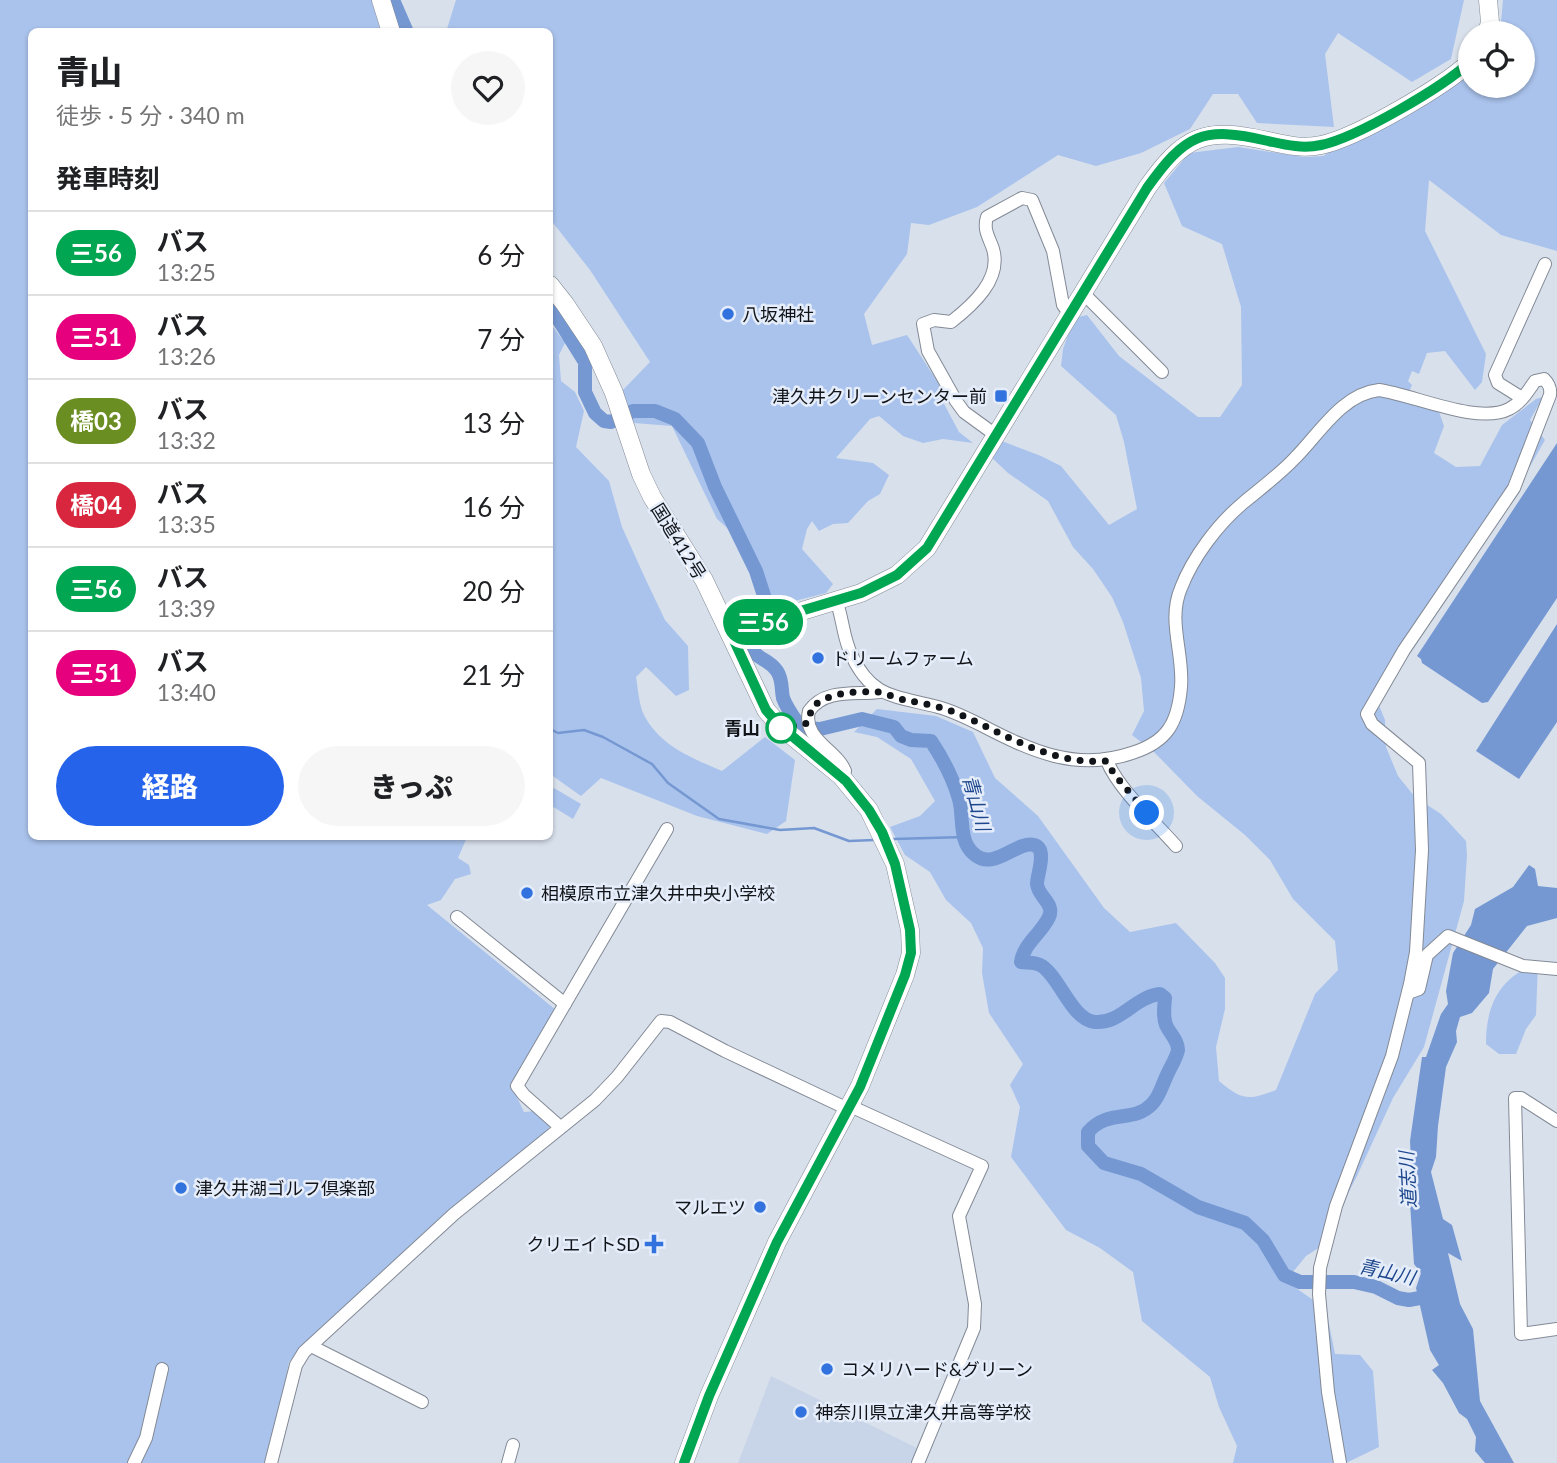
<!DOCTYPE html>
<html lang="ja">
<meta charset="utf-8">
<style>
:root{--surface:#fff;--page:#f6f6f6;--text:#202124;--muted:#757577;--line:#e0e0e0;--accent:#2563eb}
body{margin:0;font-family:Lato,"Noto Sans JP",sans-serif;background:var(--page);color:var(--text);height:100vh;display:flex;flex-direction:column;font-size:26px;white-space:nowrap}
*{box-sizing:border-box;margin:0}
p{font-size:23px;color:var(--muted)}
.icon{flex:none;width:38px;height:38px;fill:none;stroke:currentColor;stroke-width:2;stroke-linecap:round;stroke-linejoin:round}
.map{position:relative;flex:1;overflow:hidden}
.side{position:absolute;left:28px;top:28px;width:525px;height:812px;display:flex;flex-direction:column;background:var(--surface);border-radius:10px;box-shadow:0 2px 5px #0004}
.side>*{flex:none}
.badge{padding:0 14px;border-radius:23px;font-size:24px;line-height:46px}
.buttons{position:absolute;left:1458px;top:21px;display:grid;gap:14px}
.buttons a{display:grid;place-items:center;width:77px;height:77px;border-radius:50%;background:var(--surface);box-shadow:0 2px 5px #0004;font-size:35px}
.you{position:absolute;width:35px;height:35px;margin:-18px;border:5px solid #fff;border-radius:50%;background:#1a73e8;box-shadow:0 0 0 10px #1a73e833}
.map>.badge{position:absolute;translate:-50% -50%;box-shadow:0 0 0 4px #fff}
h2{padding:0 28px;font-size:26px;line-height:63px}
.round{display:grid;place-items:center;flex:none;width:74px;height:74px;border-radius:37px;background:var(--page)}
.summary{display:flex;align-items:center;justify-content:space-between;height:119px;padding:0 28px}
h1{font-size:33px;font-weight:800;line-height:52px}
.primary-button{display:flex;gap:14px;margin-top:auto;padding:14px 28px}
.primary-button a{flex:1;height:80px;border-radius:42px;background:var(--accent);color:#fff;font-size:28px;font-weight:800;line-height:80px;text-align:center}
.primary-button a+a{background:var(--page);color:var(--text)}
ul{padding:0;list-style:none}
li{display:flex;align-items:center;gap:21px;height:84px;padding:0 28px;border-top:2px solid var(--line)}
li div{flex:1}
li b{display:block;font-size:26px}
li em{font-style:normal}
li .badge{min-width:77px;font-weight:700;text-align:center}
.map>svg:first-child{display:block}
</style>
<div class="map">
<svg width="1557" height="1463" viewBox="0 0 1557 1463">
<rect width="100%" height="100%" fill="#d8e0ec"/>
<path fill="#c8d4e7" d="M771 1376 919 1449 913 1463H738Z"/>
<g fill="#aac3ec">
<path d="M0 0H372L384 31 32 32V836L467 837 458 858 469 865 471 874 455 879 441 900 427 905 556 1010 511 1085 524 1112 535 1111 551 1125 545 1133 450 1212 304 1343 289 1362 272 1446 264 1463H0Z"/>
<path d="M456 0H1464L1451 59 1412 82 1338 33 1325 54 1334 127 1257 123 1238 94H1213L1190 129 1141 153 1096 166 1058 155 977 207 929 225 911 223 907 254 864 314 872 345 907 335 939 384 942 400 959 432 973 443 943 439 923 443 903 436 879 416 870 419 836 458 873 463 889 475 880 494 868 501 848 523 833 524 819 531 812 521 807 529 802 549 833 584 826 593 771 607 748 546 717 519 672 426 634 423 621 392 650 362 590 270 550 219V32H446Z"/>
<path d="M1503 0H1557V251L1501 235 1429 180 1425 231 1486 354 1482 382 1475 390 1445 351 1427 353 1419 374 1412 371 1408 381 1412 385 1405 401 1438 409 1444 426 1434 453 1456 467 1480 466 1502 425 1536 399 1543 397 1530 420 1545 440 1515 493 1398 659 1378 703 1385 720 1386 747 1398 776 1415 797 1441 814 1466 841 1467 855 1464 901 1424 1047 1393 1098 1356 1178 1320 1247 1306 1256 1293 1272 1276 1274 1326 1309 1335 1354 1360 1355 1373 1371 1379 1447 1346 1463H1233L1237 1446 1219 1407 1210 1377 1142 1321 1133 1272 1100 1248 1066 1230 1011 1157 1020 1107 1010 1085 1023 1064 989 1013 982 973 983 948 971 923 946 900 930 872 905 855 890 827 920 816 935 801 911 759 877 737 854 732 877 709 936 716 973 732 995 778 1038 816 1104 908 1130 932 1176 923 1215 963 1225 978V1009L1216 1047 1219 1081C1242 1100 1248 1101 1276 1090L1315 994 1338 970 1335 941 1293 899 1270 860 1245 835 1197 796 1155 753 1132 735 1144 711 1141 678 1123 622 1112 597 1093 569 1073 547 1048 501 1008 473 991 457 1002 441 1041 456 1061 466 1109 525 1137 509 1124 442 1116 415 1061 366 1063 349 1074 318 1087 315 1119 356 1198 417H1220L1242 385 1241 307 1222 244 1182 226 1164 183 1189 153 1238 147 1304 157 1323 156 1470 69V86H1522V33H1500Z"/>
<path d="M550 323 565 343 559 355 561 381 575 392 584 411 576 447 609 481 622 527 645 578 665 620 688 646 689 690 676 696 646 667 636 677C638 689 639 705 644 715 660 746 692 758 722 771L765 737 795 760 786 821 767 834 697 816 601 778 581 796 550 774Z"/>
<path d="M554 788 581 804 573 819 550 805V795Z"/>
<path d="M1538 963 1536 1015 1526 1029 1516 1054H1499L1486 1044C1486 1004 1500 977 1538 963Z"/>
</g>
<g fill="#7598d2">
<path d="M1557 443V598L1488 702 1482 703 1422 663 1421 659 1417 656Z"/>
<path d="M1557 624V722L1519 779 1476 751Z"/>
<path d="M1529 865 1535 869 1538 886 1557 888V918L1527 926 1493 969 1489 993 1472 1013 1460 1017 1456 1031 1457 1042 1446 1067 1438 1126 1436 1157 1431 1172 1443 1219 1452 1225 1462 1261 1448 1253 1460 1304 1473 1329 1480 1401 1514 1463H1485L1475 1451 1476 1437 1467 1419 1459 1413 1443 1383 1432 1370 1439 1365 1430 1350 1416 1288 1421 1273 1414 1264 1410 1203 1412 1182 1410 1141 1422 1057H1426L1441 1014 1448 1004 1446 991 1453 953 1471 925 1475 909 1513 887Z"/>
</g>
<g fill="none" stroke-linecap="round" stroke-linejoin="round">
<g stroke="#7598d2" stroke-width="2.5">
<path d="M550 729 558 733 584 730 603 737 652 764 668 783 719 819 780 830 814 828 849 841 874 840"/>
<path d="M893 839 965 837"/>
</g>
<g stroke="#7598d2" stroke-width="14">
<path d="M393 0 407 32"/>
<path d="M550 306 585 362V392L595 413 604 421 611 422 633 411H655L675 419 698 443 715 487 756 571 767 605 755 633 748 639C755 663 766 655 777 671 783 680 781 689 783 698 787 709 795 719 801 728L820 729 862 719 894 727 901 736 911 740 931 741C943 759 953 778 959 799 964 816 958 841 974 854 994 872 1017 840 1034 845 1048 849 1037 874 1037 884 1038 897 1055 903 1049 917 1041 934 1024 943 1021 962 1028 963 1036 962 1042 966 1060 978 1072 1020 1095 1022 1121 1024 1134 997 1160 994L1165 998C1164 1008 1163 1016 1166 1025 1170 1034 1178 1040 1178 1050 1177 1057 1170 1068 1167 1075 1162 1085 1160 1096 1152 1104 1133 1124 1109 1108 1088 1132V1146L1104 1163 1141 1174 1198 1207 1245 1223 1263 1240 1284 1275 1300 1282H1354L1376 1287 1398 1298 1409 1300 1436 1295"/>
</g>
<defs>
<g id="minor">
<path d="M1082 292 1162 372"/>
<path d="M1522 398 1498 383 1495 375 1545 264"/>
<path d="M997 436 964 412 956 401 928 351 923 324 934 320 951 322C973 305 1002 279 993 249 989 237 983 230 987 217L1022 198 1032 200 1053 251 1063 305 1069 313"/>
<path d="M836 600C843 618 843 639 852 656 872 699 897 696 938 707 953 711 967 718 981 725 1031 751 1076 772 1132 753 1167 742 1178 723 1181 687 1184 653 1167 621 1181 588 1193 557 1218 524 1243 503 1261 488 1279 475 1295 458 1319 434 1342 394 1379 390 1414 395 1478 425 1509 409 1521 403 1528 391 1535 381L1544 379C1549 384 1551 388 1550 395L1514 488 1404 650 1367 714 1372 724 1419 763 1422 850 1416 952 1410 984 1392 1056 1336 1206 1320 1268 1319 1294 1328 1392 1340 1463"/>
<path d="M1107 761C1119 790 1155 822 1176 846"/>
<path d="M841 776 845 771C837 750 802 739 809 711 825 688 856 695 880 692"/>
<path d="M457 917 565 1004"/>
<path d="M1408 993 1419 989 1427 955 1448 936 1523 966 1557 969"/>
<path d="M850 1106 982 1166 959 1216 975 1304 974 1328 918 1463"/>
<path d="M1557 1121 1521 1098H1515L1521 1334 1557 1329"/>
<path d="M559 1126 524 1095 517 1086 667 829"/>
<path d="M311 1346 422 1402"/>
<path d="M134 1463 146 1438 162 1369"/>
<path d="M271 1463 296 1365 304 1352 454 1214 595 1100 617 1077 661 1021 670 1022 725 1051 848 1109"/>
<path d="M508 1463 513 1445"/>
</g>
<g id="highway">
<path d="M381 0 391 32"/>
<path d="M1487 33 1490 22 1488 0"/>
<path d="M550 285 565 304 593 346 614 393 641 474 652 497 704 580 766 710 780 726 841 776 869 810 895 864 910 930 911 953 905 975 860 1086 777 1242 709 1396 684 1463"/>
<path d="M730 633 861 593 897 575 927 548 1147 188C1184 136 1204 126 1268 141 1286 145 1303 149 1321 145 1356 138 1443 87 1470 62"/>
</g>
</defs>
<use href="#minor" stroke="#838a96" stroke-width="14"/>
<use href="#highway" stroke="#838a96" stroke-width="19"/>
<use href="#minor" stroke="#fff" stroke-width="12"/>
<use href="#highway" stroke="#fff" stroke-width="18"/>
</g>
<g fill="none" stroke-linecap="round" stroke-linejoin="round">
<defs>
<path id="line" d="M684 1463 709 1396 777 1242 860 1087 905 975 911 953 910 930 895 864 882 832 869 810 846 781 780 726 766 710 730 632 861 593 897 575 927 548 1147 188C1185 135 1202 125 1268 141 1286 145 1303 149 1321 145 1356 138 1443 87 1470 62"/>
</defs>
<use href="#line" stroke="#fff" stroke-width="16"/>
<use href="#line" stroke="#00a651" stroke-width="10"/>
<path stroke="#111418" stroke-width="7" stroke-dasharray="0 12.6" d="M781 728 808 723 812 707C830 692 856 691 878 692 886 693 896 698 904 700 923 703 943 707 961 715 1009 736 1052 765 1107 761L1114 774 1147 813"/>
</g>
<g fill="#3172df" stroke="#e5edfa" stroke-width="2.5">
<circle cx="728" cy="314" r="7"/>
<rect x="994" y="389" width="14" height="14" rx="3.5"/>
<circle cx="818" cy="658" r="7"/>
<circle cx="527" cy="893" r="7"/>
<circle cx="181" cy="1188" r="7"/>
<circle cx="760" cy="1207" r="7"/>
<path d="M650.5 1233.5h7v7h7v7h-7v7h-7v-7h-7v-7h7z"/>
<circle cx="827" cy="1369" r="7"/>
<circle cx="801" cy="1412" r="7"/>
</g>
<circle fill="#fff" stroke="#00a651" stroke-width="3.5" cx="781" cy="728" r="14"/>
<g text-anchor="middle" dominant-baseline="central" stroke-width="5" stroke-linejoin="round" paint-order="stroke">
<g font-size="18" fill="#111418" stroke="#e5edfa" text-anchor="start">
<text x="742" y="314">八坂神社</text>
<text x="987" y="396" text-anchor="end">津久井クリーンセンター前</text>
<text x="832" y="658">ドリームファーム</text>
<text x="541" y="893">相模原市立津久井中央小学校</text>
<text x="195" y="1188">津久井湖ゴルフ倶楽部</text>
<text x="746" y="1207" text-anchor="end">マルエツ</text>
<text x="640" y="1244" text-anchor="end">クリエイトSD</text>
<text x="841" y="1369">コメリハード&amp;グリーン</text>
<text x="815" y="1412">神奈川県立津久井高等学校</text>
</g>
<g font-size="18" fill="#111418" stroke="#e5edfa">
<text transform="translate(679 541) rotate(58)">国道412号</text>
</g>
<g font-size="18" font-weight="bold" fill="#111418" stroke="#e5edfa" text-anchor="end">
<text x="760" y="728">青山</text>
</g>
<g font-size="19" font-style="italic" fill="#1e478d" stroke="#e5edfa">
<text transform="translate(977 803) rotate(75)">青山川</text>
<text transform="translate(1407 1180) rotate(-93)">道志川</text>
<text transform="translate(1387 1271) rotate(13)">青山川</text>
</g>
</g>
</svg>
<div class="buttons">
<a><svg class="icon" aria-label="locate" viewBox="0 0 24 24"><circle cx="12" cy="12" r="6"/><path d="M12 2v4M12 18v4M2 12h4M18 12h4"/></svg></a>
</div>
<div class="you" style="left:1147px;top:813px"></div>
<b class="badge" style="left:763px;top:622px;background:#00a651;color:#fff">三56</b>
<section class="side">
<div class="summary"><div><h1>青山</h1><p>徒歩 · 5 分 · 340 m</p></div><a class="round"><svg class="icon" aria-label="heart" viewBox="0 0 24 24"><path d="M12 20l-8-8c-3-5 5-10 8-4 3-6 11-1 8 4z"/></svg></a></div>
<h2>発車時刻</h2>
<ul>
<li><span class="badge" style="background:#00a651;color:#fff">三56</span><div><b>バス</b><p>13:25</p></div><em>6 分</em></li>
<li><span class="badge" style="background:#e6007e;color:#fff">三51</span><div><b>バス</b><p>13:26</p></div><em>7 分</em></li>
<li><span class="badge" style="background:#6b8e23;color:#fff">橋03</span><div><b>バス</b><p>13:32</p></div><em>13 分</em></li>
<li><span class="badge" style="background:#d7263d;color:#fff">橋04</span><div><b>バス</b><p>13:35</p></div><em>16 分</em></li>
<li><span class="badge" style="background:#00a651;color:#fff">三56</span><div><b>バス</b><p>13:39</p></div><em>20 分</em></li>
<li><span class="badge" style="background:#e6007e;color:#fff">三51</span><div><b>バス</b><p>13:40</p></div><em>21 分</em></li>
</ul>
<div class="primary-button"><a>経路</a><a>きっぷ</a></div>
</section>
</div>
